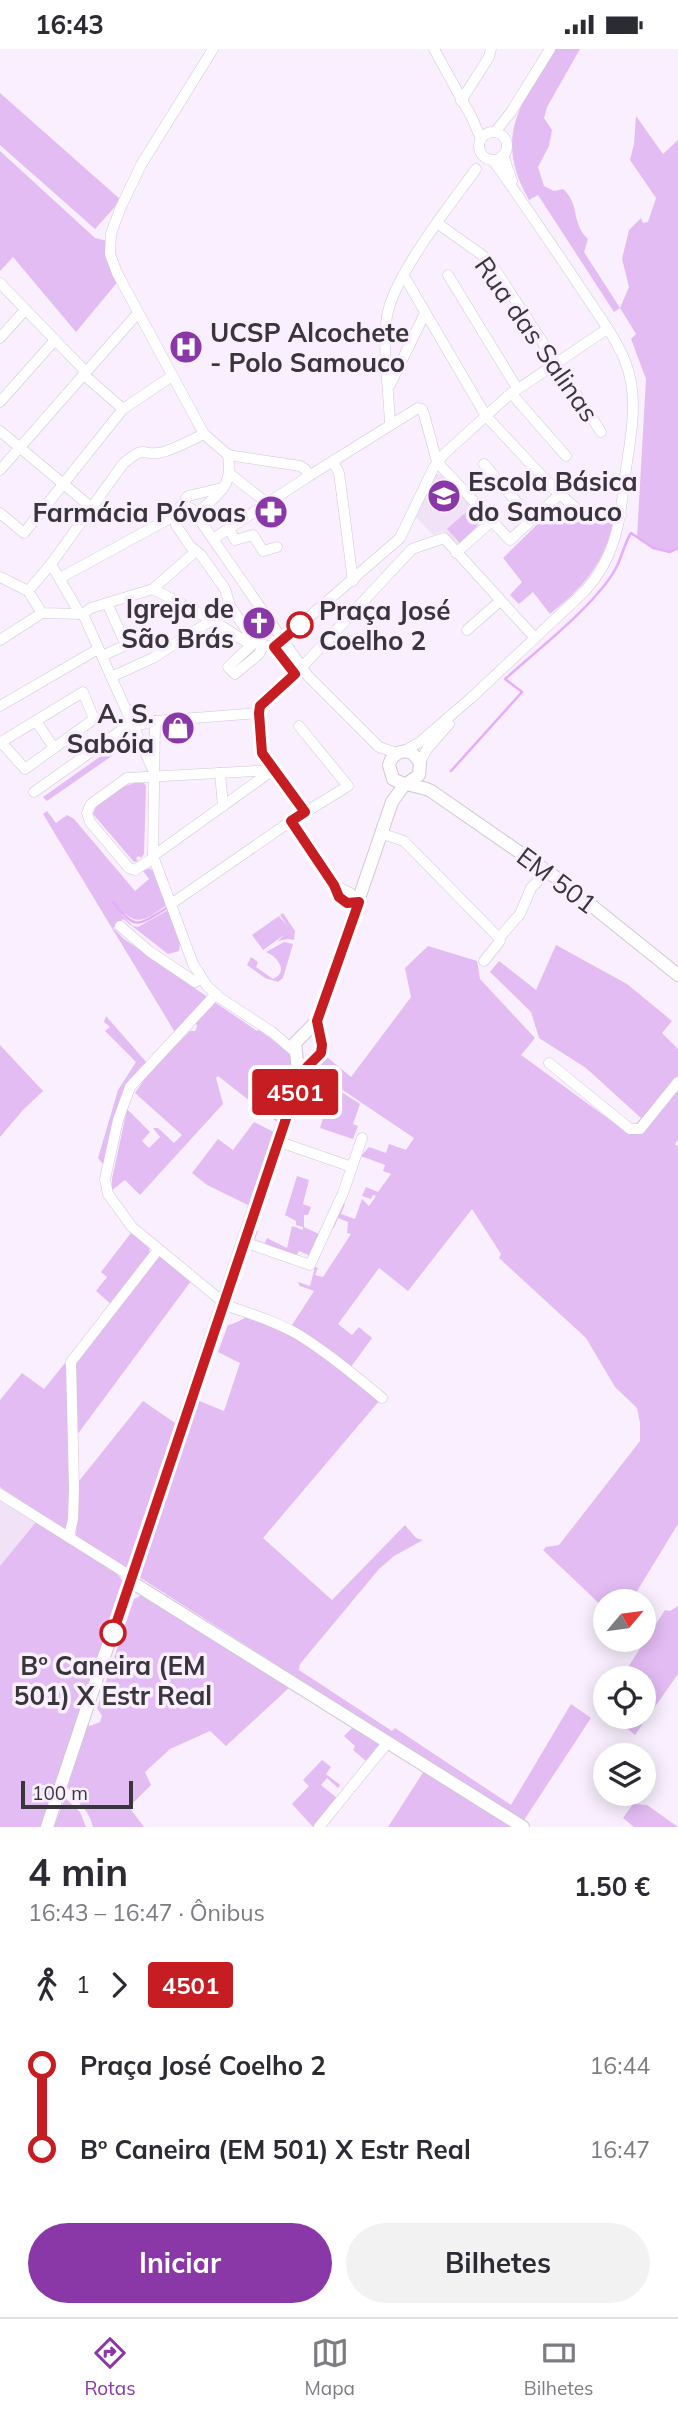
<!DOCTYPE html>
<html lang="pt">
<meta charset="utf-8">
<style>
:root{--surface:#fff;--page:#f2f2f3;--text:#2b2b33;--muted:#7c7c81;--line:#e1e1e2;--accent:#8a38a7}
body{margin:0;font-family:Mulish,sans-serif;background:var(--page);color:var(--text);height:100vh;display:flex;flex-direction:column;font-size:26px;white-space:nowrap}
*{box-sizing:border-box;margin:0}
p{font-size:23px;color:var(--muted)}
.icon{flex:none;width:38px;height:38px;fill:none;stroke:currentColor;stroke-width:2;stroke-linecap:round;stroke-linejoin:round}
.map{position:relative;height:1778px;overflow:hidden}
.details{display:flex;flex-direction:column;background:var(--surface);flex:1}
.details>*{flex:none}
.badge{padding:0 14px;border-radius:5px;font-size:24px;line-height:46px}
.needle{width:46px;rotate:61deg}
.tools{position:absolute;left:593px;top:1540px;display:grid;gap:14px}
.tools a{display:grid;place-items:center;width:63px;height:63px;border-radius:50%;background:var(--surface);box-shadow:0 4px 18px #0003;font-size:35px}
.scale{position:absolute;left:21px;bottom:18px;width:112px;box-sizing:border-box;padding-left:7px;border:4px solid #39363b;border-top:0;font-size:19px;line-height:24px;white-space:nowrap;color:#39363b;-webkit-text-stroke:5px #f9effe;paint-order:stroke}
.map>.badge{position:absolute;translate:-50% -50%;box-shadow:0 0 0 4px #fff}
.legs{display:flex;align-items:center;gap:10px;height:77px;padding:0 28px;font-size:23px}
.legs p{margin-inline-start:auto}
.head{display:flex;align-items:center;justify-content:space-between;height:119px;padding:0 28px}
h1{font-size:38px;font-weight:700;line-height:52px}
.cta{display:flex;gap:14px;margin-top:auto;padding:14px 28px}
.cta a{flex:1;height:80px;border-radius:42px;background:var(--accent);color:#fff;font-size:28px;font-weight:700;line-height:80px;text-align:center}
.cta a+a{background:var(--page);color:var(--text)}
ul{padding:0 28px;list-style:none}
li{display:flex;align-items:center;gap:24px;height:84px;font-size:26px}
li i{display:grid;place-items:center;width:10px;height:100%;margin:0 9px;background:currentColor}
li i::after{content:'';width:18px;height:18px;margin:-9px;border:5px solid;border-radius:50%;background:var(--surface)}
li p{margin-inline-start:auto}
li:first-child i{background:linear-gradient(#0000 50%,currentColor 0)}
li:last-child i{background:linear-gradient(currentColor 50%,#0000 0)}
.status{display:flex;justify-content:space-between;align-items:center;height:49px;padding:0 35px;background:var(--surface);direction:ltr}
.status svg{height:19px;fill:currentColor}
.menu{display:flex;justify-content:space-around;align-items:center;height:98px;border-top:2px solid var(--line);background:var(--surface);font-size:19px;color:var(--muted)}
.menu a{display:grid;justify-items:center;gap:4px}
.menu .on{color:var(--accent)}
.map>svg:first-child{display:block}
</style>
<div class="status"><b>16:43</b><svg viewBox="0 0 49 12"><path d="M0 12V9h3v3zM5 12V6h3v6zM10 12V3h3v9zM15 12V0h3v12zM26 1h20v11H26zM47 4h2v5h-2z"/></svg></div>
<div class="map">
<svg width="678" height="1778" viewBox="0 0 678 1778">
<rect width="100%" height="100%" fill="#f9effe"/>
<g fill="#f1e2f8">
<path d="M435 425H441L486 472 458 497 443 482 433 486 416 468Z"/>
<path d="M0 1452 36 1473 0 1517Z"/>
</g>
<g fill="#e3bcf4">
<path d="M553 0H580L547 58 544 69 552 81 549 97 538 118 544 137 554 142 563 140C581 156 570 173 588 190L584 203 620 259 629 238 622 210 629 181 641 169 643 174 648 173 656 149 630 111 634 95 636 67 663 105 678 91V499L670 503 653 499 637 488 646 330 631 290 636 285 620 259 614 263 538 146 529 151C493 88 521 56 553 0Z"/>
<path d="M0 44 121 151 95 180 0 96Z"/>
<path d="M0 102 95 189 111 193 120 230 76 283 13 208 0 222Z"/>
<path d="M557 456 580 469 613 472C606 513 582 540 550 565L533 543 519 555 510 546 522 533 503 509Z"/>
<path d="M472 458 483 471 460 494 447 480Z"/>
<path d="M115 697 119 702 47 752 43 748Z"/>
<path d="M134 734H144L146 737 144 805 141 809 139 807 136 809 138 812 134 813 93 765C96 752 122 737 134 734Z"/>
<path d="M47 762 56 774 67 766 74 770 135 842 149 830 143 822 150 819 153 822 166 857C150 866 140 879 125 864L122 866 133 877 138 878 168 861 180 893 179 902 168 905 123 870 113 879 124 890 206 947 203 955 176 985 43 765Z"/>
<path d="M283 864 295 882 294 891 287 890 278 892 284 886 263 901 252 886 279 867 288 878 280 866Z"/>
<path d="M284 893 293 895 283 929 278 933 265 929 247 916 251 908 258 913 256 918 273 930C289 923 278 908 266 903Z"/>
<path d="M556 896 627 935 672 972 662 984 678 1000V1091L675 1095 678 1098V1475L631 1552H606L605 1560 543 1501 546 1498 559 1496 640 1392V1374L637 1359 615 1338 586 1289 499 1209 501 1205 472 1160 408 1242 379 1219 338 1275 352 1286 359 1278 372 1289 350 1319 292 1276 314 1242 300 1237 298 1233 310 1237 315 1218 318 1219 315 1226 323 1228 351 1185 347 1184 348 1173 338 1169 334 1179 332 1178 343 1154 345 1155 341 1165 355 1170 362 1150 369 1157 376 1147 373 1146 371 1150 362 1147 366 1138 378 1143 391 1125 383 1122 385 1116 361 1107 369 1098 386 1104 389 1095 406 1101 414 1089 313 1021 327 1008 351 1028 411 948 405 919 428 897 477 912 480 930 535 989 521 1006 628 1084 641 1069 586 1019 539 989 531 963 490 923 499 912 536 941Z"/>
<path d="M216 954 257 982 259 981 292 1005 297 1021 278 1074 218 1027 216 1029 223 1055 140 1146 125 1131 112 1141V1130L127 1060 150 1083 142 1092 149 1099 160 1088 153 1079H158L174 1094 182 1086 135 1044 150 1022 190 982H195L197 978 196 974 212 955Z"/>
<path d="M106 967 147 1014 129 1031 103 1115 98 1109 118 1041 136 1013 105 982 110 978 104 973Z"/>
<path d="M0 996 43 1042 23 1061 0 1088Z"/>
<path d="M309 1022 360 1055 353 1075 358 1077 353 1090 320 1079 324 1066 318 1064 321 1053 316 1051 320 1038 314 1035 315 1031 308 1029 297 1057Z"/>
<path d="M254 1073 274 1083 250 1157 207 1136 192 1124 218 1090 233 1101Z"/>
<path d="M297 1127 309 1131 303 1155 311 1158 308 1166H304V1178L319 1185 311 1207 299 1202 296 1207 254 1190 256 1181 258 1182 255 1190 265 1194 267 1189 287 1199 292 1177 303 1181V1178L296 1176V1172L285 1166Z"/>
<path d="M131 1184 149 1199 150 1206 111 1255 96 1242 107 1228 101 1223Z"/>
<path d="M161 1207 191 1232 77 1386 73 1319 156 1208Z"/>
<path d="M248 1268 288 1285 306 1296 380 1351 263 1489 332 1551 405 1476 416 1489 423 1491 394 1507 379 1520 300 1615 299 1621 392 1682 395 1679 511 1756 571 1655 591 1669 524 1771 508 1763 139 1528 138 1523 151 1477 197 1351 224 1362 240 1314 218 1303 228 1276C236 1275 240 1270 248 1268Z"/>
<path d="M65 1314 67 1319 72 1403 71 1454 67 1479 64 1480 0 1438V1351L22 1324 44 1340Z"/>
<path d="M143 1352 178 1376 129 1521 76 1487 79 1432Z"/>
<path d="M36 1473 116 1523 122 1531 124 1539 43 1778H0V1517Z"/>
<path d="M142 1546 290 1638 226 1697 210 1682 170 1700 145 1723 151 1736 129 1758 144 1778H93C89 1758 73 1752 67 1736L87 1675 90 1677 100 1673 102 1667 97 1659 134 1550Z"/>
<path d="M678 1557V1625L635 1686 624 1677 631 1668H644V1650L646 1647 644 1645V1629H621L665 1561 670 1562Z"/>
<path d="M354 1677 381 1694 366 1712 353 1701 355 1697 344 1687Z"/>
<path d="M322 1711 331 1718 326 1725 340 1736 338 1739 327 1729 321 1736 337 1749 313 1778 292 1755 309 1737 303 1731Z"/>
<path d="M424 1722 513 1778H388Z"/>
<path d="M65 1749 80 1763 86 1778H54Z"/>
<path d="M633 1755 647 1756 678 1778H634L623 1769Z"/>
</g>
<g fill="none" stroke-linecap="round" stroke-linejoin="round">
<g stroke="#e5adfc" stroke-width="2.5">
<path d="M451 722 522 643 505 630C536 602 597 555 616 519 622 508 624 495 631 484L653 499 670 503 678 499"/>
<path d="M113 853C137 882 136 877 167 859"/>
</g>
<defs>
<g id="minor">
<path d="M434 0 472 69 481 90"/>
<path d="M461 52 489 8 491 0"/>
<path d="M495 83 511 63 550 0"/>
<circle cx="493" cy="97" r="14"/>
<path d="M503 106 512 132"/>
<path d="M437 174 489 211 601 383"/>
<path d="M448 226 517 339"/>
<path d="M404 227 486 367 555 441 577 460 594 465 621 466"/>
<path d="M0 234 85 322"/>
<path d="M0 289 25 261"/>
<path d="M83 325 123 360"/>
<path d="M390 336 425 264"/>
<path d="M511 344 566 407"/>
<path d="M0 353 55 291"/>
<path d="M390 376C389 343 382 298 387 267 394 226 451 155 476 120"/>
<path d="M0 382 91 458"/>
<path d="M228 406 300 417 305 420 309 427"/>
<path d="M333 412 339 424 353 532"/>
<path d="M484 415 532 471"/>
<path d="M0 421 138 264"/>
<path d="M230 425 267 454"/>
<path d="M180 458 188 447 222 439"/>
<path d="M0 464 24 484 123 360 172 327"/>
<path d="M196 466C218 443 233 441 228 406L204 385 117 224 110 205 111 185 120 160 141 116 213 0"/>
<path d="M229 480 235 491 253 486 263 502 277 498"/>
<path d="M213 490 309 427 418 359 422 360 424 365 437 413 510 491 560 445"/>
<path d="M456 504 492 472"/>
<path d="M51 515 123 415C148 393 142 409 163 403 177 399 191 391 204 385"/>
<path d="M0 528 28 542"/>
<path d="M60 529 174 467"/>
<path d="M28 542 42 564 83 565 91 559 153 540 196 502"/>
<path d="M28 542 51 515 80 565"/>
<path d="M230 557 212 571 248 594 256 592"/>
<path d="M83 565 153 721"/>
<path d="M467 581 500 552"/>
<path d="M0 591 42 564"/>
<path d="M256 592 228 618 235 625 259 605 263 596"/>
<path d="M279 594 400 489 433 420 443 406 509 346 607 280"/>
<path d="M102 607 126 596 107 554"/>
<path d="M295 625 274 598 263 596 251 588 230 557 225 540 201 506 190 497 176 476 174 467 178 460 185 457 192 460 308 627 379 698 397 704"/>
<path d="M111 628 153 609 212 571 153 540"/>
<path d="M83 643 94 670 25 720 1 693Z"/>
<path d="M0 657 98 600"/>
<path d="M36 672 52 696 51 701"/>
<path d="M155 672 153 807 193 915 207 937 220 949 272 983 295 1003"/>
<path d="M404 702 420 693 471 649 585 542C614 510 620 476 624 434 628 402 637 365 631 333 625 299 602 272 584 244 554 199 524 155 493 111"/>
<path d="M420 713 427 700 449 675"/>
<path d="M220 724 223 757"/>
<path d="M34 743 123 680 155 672 259 664"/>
<path d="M305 763 263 704 259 664 260 657 302 618 412 500 444 489 535 589"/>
<path d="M291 772 334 836 339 848 347 854 359 853"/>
<path d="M383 785 404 792 499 889 500 892 484 912"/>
<path d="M153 807 273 721"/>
<path d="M153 809 135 821 129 819 90 773 87 764 91 755 127 729 273 721"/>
<path d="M334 836 350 844 359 853"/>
<path d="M171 855 291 772 348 737 299 677"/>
<path d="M120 877 149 902 195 933 201 930"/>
<path d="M499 889 520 865 531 839 548 822"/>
<path d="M216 945 130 1038 118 1071 105 1130 108 1145 132 1178 223 1253"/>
<path d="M549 1014 630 1080H640L678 1033"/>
<path d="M352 1118 362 1089"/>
<path d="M244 1193 310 1216 343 1144 352 1118 277 1092"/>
<path d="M222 1255C248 1264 275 1272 299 1286 328 1304 356 1327 382 1349"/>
<path d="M0 1445 132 1528"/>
<path d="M69 1488 73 1470 74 1440 71 1313 158 1201"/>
<path d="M319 1778 388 1693"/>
</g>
<g id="major">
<path d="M408 734 419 726 420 713 412 704C401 700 392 705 389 716L393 730C404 737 419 736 431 742L561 832 678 926"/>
<path d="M299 1031 295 994 317 972"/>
<path d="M130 1532 523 1778"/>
<path d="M47 1778 277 1092 299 1032 307 1019 321 1004 322 996 317 972 392 753 405 735"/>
</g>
</defs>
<use href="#minor" stroke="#d1c7d5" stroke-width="11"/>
<use href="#major" stroke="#d1c7d5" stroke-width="14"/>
<use href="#minor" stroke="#fff" stroke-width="10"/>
<use href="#major" stroke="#fff" stroke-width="12"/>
</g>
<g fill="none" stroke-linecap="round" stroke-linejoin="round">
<defs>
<path id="line-1" d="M113 1584 299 1031 307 1018 321 1004 322 996 317 972 359 853 347 854 339 848 334 836 291 772 305 763 262 704 259 664 260 657 295 625 274 598 300 576"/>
</defs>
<use href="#line-1" stroke="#fff" stroke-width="16"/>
<use href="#line-1" stroke="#c61d23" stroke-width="10"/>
</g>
<defs>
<symbol id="hospital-disc" viewBox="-11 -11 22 22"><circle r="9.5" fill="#8a38a7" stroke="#f9effe"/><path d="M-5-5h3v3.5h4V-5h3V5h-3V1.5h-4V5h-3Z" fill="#fff"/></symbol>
<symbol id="school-disc" viewBox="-11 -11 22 22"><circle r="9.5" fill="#8a38a7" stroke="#f9effe"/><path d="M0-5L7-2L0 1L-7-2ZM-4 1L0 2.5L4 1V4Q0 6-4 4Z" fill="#fff"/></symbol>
<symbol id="pharmacy-disc" viewBox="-11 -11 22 22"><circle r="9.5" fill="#8a38a7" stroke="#f9effe"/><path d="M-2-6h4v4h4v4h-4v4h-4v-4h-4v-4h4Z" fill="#fff"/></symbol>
<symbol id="church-disc" viewBox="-11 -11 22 22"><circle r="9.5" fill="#8a38a7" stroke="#f9effe"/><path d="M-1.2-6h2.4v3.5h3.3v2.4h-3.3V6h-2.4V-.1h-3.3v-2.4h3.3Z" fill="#fff"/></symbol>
<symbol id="shop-disc" viewBox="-11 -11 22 22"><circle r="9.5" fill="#8a38a7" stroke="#f9effe"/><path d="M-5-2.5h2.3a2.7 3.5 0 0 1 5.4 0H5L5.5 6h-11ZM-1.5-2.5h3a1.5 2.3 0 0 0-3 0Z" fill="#fff"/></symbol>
</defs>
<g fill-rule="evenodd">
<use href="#hospital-disc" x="167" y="279" width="38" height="38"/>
<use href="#school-disc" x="425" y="428" width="38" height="38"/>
<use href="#pharmacy-disc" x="252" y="444" width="38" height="38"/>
<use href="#church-disc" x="240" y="555" width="38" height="38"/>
<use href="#shop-disc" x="159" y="660" width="38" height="38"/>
</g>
<g fill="#fff" stroke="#c61d23" stroke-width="3.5">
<circle cx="300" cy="576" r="12"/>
<circle cx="113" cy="1584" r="12"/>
</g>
<g text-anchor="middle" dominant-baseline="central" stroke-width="7" stroke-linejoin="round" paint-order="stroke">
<g font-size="26" font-weight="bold" fill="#39363b" stroke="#f9effe" text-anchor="end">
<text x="210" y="283" text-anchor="start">UCSP Alcochete<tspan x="210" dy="30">- Polo Samouco</tspan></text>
<text x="468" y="432" text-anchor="start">Escola Básica<tspan x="468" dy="30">do Samouco</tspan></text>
<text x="246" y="463">Farmácia Póvoas</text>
<text x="234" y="559">Igreja de<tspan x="234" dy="30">São Brás</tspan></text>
<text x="154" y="664">A. S.<tspan x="154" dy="30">Sabóia</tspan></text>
</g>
<g font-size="26" fill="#39363b" stroke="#f9effe">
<text transform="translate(537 290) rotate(55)">Rua das Salinas</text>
<text transform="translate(557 831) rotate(37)">EM 501</text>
</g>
<g font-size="26" font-weight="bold" fill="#39363b" stroke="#f9effe" text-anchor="start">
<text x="319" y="561">Praça José<tspan x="319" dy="30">Coelho 2</tspan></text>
<text x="113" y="1616" text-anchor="middle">Bº Caneira (EM<tspan x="113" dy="30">501) X Estr Real</tspan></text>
</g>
</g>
</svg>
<div class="tools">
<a><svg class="needle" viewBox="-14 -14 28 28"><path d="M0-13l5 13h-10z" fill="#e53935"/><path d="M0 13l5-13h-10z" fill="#7c7c81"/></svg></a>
<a><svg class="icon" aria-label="locate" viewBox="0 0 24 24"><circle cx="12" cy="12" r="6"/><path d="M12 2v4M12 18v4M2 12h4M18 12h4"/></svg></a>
<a><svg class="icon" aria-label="layers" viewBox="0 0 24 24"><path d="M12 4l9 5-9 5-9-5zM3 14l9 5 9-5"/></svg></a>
</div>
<div class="scale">100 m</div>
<b class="badge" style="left:295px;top:1043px;background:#c61d23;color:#fff">4501</b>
</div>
<section class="details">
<div class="head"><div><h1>4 min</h1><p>16:43 – 16:47 · Ônibus</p></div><b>1.50 €</b></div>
<div class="legs"><svg class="icon" aria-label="walk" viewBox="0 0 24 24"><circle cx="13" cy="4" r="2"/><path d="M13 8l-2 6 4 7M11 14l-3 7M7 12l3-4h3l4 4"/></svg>1<svg class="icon" aria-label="forward" viewBox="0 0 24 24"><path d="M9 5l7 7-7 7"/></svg><b class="badge" style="background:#c61d23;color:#fff">4501</b></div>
<ul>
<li><i style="color:#c61d23"></i><b>Praça José Coelho 2</b><p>16:44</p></li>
<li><i style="color:#c61d23"></i><b>Bº Caneira (EM 501) X Estr Real</b><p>16:47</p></li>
</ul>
<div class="cta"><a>Iniciar</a><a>Bilhetes</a></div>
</section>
<nav class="menu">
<a class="on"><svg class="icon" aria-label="directions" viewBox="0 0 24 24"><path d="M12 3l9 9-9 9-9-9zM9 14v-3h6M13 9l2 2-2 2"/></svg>Rotas</a>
<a><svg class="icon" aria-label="map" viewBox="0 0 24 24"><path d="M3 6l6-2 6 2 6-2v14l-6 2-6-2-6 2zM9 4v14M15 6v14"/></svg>Mapa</a>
<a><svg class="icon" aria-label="tickets" viewBox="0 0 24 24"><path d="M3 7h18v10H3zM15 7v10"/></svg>Bilhetes</a>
</nav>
